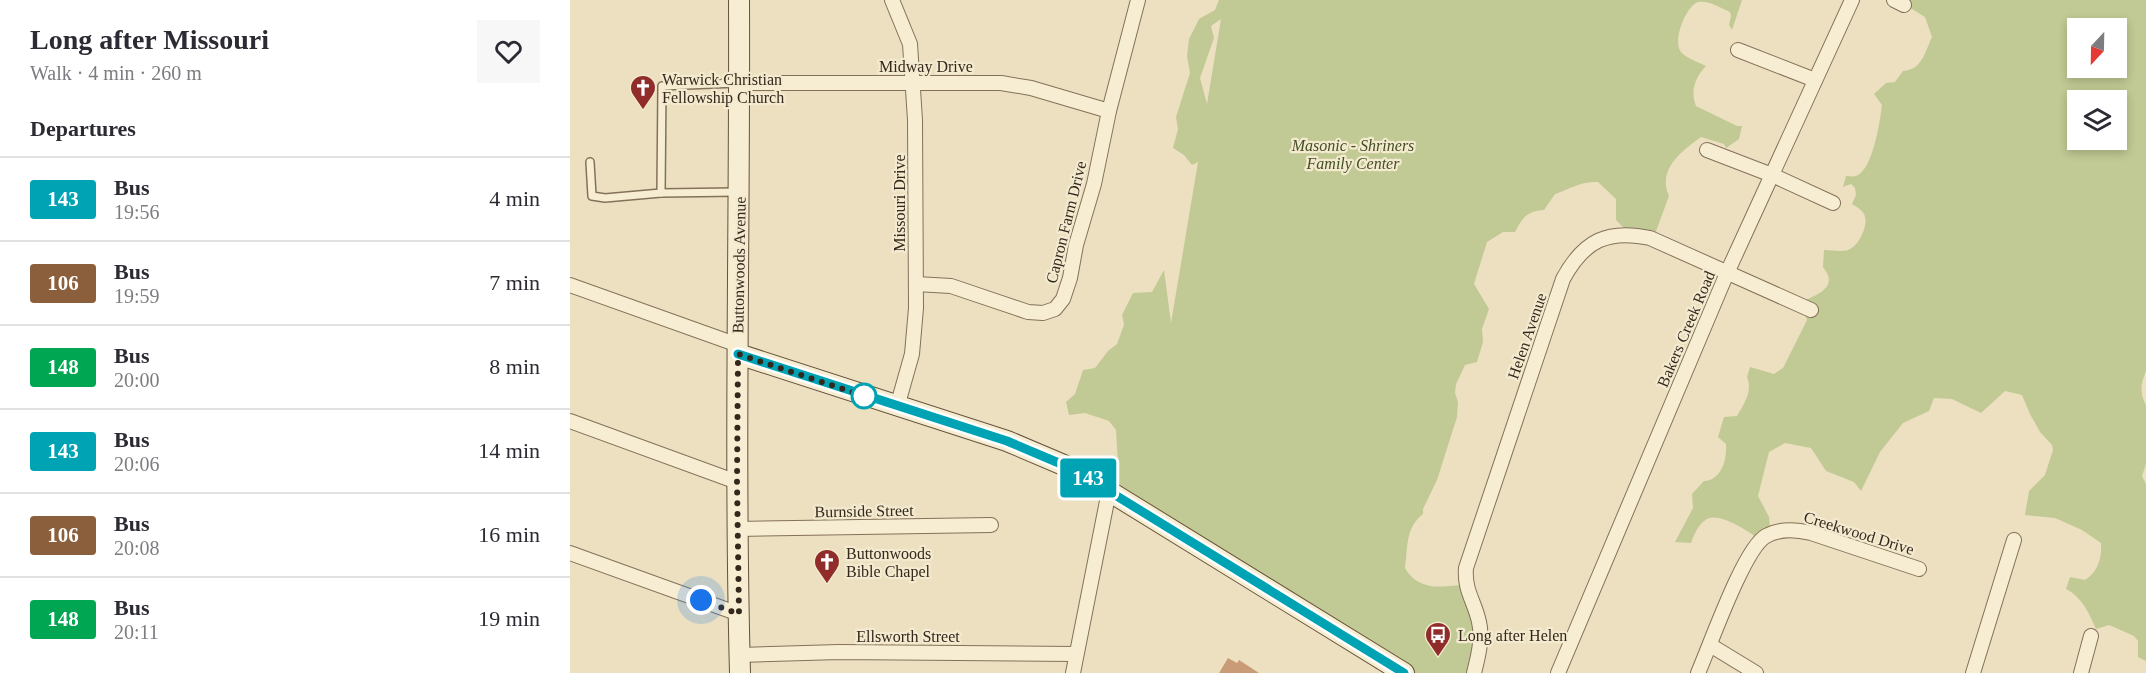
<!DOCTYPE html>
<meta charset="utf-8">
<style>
:root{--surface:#fff;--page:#f7f7f7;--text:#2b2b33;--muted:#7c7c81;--line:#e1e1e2}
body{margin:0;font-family:Georgia,serif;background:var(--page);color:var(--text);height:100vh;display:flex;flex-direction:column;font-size:22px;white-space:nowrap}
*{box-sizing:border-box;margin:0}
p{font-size:20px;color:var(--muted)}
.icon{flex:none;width:33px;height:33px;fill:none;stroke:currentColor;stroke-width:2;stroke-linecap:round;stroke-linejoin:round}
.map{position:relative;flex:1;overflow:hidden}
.sheet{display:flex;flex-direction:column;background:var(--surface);width:570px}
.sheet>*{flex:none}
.badge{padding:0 12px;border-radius:4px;font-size:21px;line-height:39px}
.needle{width:39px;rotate:202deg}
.buttons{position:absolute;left:1497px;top:18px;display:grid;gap:12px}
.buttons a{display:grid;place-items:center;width:60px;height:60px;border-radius:0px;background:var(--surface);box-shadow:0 3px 9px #0003;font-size:30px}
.you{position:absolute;width:30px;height:30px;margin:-15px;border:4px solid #fff;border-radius:50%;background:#1a73e8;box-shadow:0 0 0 9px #1a73e833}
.map>.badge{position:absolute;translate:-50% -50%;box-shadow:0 0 0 3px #fff}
h2{padding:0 30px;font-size:22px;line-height:54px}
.round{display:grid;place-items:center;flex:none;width:63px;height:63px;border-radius:0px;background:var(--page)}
.headline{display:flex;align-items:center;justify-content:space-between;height:102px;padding:0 30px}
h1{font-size:28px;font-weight:600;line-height:45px}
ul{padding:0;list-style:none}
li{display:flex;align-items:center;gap:18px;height:84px;padding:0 30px;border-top:2px solid var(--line)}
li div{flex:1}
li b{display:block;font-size:22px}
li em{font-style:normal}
li .badge{min-width:66px;font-weight:700;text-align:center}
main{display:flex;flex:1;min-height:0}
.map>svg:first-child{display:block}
</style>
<main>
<section class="sheet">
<div class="headline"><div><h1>Long after Missouri</h1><p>Walk · 4 min · 260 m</p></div><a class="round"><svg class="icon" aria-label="heart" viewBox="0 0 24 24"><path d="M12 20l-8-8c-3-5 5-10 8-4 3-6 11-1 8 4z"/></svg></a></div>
<h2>Departures</h2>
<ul>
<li><span class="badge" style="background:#00a3b4;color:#fff">143</span><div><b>Bus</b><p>19:56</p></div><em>4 min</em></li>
<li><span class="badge" style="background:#8b5e3c;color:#fff">106</span><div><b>Bus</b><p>19:59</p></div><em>7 min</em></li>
<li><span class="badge" style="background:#00a651;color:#fff">148</span><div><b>Bus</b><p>20:00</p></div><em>8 min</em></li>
<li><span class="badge" style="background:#00a3b4;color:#fff">143</span><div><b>Bus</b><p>20:06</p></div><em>14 min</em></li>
<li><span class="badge" style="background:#8b5e3c;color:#fff">106</span><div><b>Bus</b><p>20:08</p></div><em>16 min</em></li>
<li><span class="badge" style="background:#00a651;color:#fff">148</span><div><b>Bus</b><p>20:11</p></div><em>19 min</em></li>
</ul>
</section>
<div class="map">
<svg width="1576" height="673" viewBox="0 0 1576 673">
<rect width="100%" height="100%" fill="#ece0c0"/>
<g fill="#c1c994" fill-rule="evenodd">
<path d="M649 0H1172L1162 30 1159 25 1161 16 1160 12C1151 8 1138 0 1128 2 1116 6 1102 41 1111 52 1116 58 1128 62 1136 66 1125 77 1120 92 1126 106L1167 126H1172L1169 139 1156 148 1154 144 1131 137C1112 151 1087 169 1099 196L1085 234 1056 230 1046 220V199L1028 182C1008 182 1003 188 985 194L974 210C957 211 952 218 945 232H933L917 242 904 284 919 309 912 329 913 342 907 362 895 365 886 384 885 393 888 402 887 417 867 480 853 509V514C835 528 838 548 835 568 849 592 873 587 897 584L909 607 904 673H831L532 486 548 465 546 430 539 421 515 413 499 415 496 402 505 394 513 370 525 368 538 351 547 344 554 325 552 315 563 293 582 292 594 270 601 323 628 162 622 165 614 155 603 148 608 129 606 117 620 73 617 56 619 39 629 19 645 10ZM651 19 637 104 630 78 644 38 641 26Z"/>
<path d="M1339 0H1576V371C1571 383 1569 393 1576 405V464L1572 476 1576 484V661L1568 657V641L1564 636 1539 625 1526 629C1519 613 1512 597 1496 589L1500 577 1515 580C1528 572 1532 558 1531 543L1512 530 1485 518 1455 515 1459 491 1475 475 1483 450 1482 445 1470 432 1460 414 1452 395 1435 391 1411 413 1382 399 1364 398 1359 411 1333 423 1310 452 1291 491 1284 482 1256 471 1241 448 1215 443 1199 452 1188 496 1199 517 1200 528 1186 537C1177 530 1148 512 1137 519 1128 524 1124 535 1121 543L1105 542 1123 508 1122 494 1134 481C1152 480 1157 459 1156 444L1148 437 1154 417 1167 416C1174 404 1183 391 1177 377L1180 367 1204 374 1213 368 1237 320 1231 302C1246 295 1270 288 1253 267L1254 250C1261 250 1272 252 1278 250 1288 247 1298 227 1295 217 1294 211 1287 207 1282 204L1286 195 1285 188 1281 184 1273 187 1276 176C1278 176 1284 177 1286 176 1303 170 1310 121 1312 105L1304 94 1316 83 1325 82 1333 71C1352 70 1355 52 1362 37L1355 17 1337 6ZM1508 28H1546V68H1508ZM1508 100H1546V140H1508Z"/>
</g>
<path fill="#c99b77" d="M658 658 667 663 669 660 689 673H649Z"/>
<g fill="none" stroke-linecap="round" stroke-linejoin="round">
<defs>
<g id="lane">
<path d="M167 83 92 86 91 193 167 192"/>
<path d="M20 162 22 196 35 198 91 193"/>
</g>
<g id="street">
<path d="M322 0 340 44 345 120 346 308 342 354 327 407"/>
<path d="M1324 0 1334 5"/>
<path d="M1168 50 1245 80"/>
<path d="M169 83H431L461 88 539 111"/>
<path d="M1137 150 1202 175 1263 203"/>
<path d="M346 284 381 286 458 312 473 313 485 309 493 299 500 278 506 245 524 184 539 111 568 0"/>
<path d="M0 285 168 345"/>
<path d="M0 421 167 482"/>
<path d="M167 529 421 525"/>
<path d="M0 553 169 614"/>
<path d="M1140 645 1186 673"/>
<path d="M170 655 269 652 506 654"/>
<path d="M503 673 539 491"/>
<path d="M904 673C908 657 913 638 909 622 905 602 894 591 896 568L993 279C1014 240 1038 229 1080 238L1241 310"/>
<path d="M988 673 1157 273 1282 0"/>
<path d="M1128 673C1140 646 1174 548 1196 536 1210 528 1225 529 1241 533L1349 569"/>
<path d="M1403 673 1444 540"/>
<path d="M1511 673 1521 636"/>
</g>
<g id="secondary">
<path d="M169 0C170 224 164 449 170 673"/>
<path d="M168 354 437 441 503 469 834 673"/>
</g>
</defs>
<use href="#lane" stroke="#847159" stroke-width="10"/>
<use href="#street" stroke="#847159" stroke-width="16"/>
<use href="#secondary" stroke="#65523c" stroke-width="22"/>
<use href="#lane" stroke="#f7edd2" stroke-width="7"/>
<use href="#street" stroke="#f7edd2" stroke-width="14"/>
<use href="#secondary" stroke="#f7edd2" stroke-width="20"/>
</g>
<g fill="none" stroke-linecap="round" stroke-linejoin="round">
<defs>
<path id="line" d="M168 354 437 441 503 469 834 673"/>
</defs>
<use href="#line" stroke="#fff" stroke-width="14"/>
<use href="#line" stroke="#00a3b4" stroke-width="9"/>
<path stroke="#34281c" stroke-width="6" stroke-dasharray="0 10.8" d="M131 600 169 614 167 482 168 354 303 399 294 396"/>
</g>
<defs>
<symbol id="church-pin" viewBox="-11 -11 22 30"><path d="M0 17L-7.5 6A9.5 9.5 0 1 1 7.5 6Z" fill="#902d2b" stroke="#f3eacf"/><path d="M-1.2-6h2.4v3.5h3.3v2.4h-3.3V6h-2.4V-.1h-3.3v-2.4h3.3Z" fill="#fff"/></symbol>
<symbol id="bus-pin" viewBox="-11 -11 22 30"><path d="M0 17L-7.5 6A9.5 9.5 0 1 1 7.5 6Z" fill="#902d2b" stroke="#f3eacf"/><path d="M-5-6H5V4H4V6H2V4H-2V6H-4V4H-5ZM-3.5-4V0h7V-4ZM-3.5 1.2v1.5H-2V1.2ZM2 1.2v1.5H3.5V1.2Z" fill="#fff"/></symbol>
</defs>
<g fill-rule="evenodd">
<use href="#church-pin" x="58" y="73" width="30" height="40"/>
<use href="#church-pin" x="242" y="547" width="30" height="40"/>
<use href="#bus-pin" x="853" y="620" width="30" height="40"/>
</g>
<circle fill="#fff" stroke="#00a3b4" stroke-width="3" cx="294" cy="396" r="12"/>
<g text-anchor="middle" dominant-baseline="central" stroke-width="4.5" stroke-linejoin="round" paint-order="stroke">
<g font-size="16" fill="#34281c" stroke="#f3eacf">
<text x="356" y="66">Midway Drive</text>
<text transform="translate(329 203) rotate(-90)">Missouri Drive</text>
<text transform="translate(496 222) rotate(-76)">Capron Farm Drive</text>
<text transform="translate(169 265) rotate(-89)">Buttonwoods Avenue</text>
<text transform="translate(1116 329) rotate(-67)">Bakers Creek Road</text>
<text transform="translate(957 336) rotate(-71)">Helen Avenue</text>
<text transform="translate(294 511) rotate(-1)">Burnside Street</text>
<text transform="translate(1289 533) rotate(17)">Creekwood Drive</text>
<text x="338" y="636">Ellsworth Street</text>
</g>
<g font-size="16" fill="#34281c" stroke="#f3eacf" text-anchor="start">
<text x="92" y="79">Warwick Christian<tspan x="92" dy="18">Fellowship Church</tspan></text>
<text x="276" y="553">Buttonwoods<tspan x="276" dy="18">Bible Chapel</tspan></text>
<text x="888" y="635">Long after Helen</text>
</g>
<g font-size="16" font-style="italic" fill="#434f24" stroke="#f3eacf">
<text x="783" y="145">Masonic - Shriners<tspan x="783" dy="18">Family Center</tspan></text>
</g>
</g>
</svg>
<div class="buttons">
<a><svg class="needle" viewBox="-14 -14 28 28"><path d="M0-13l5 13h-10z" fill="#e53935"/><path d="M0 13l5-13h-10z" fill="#7c7c81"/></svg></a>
<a><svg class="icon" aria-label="layers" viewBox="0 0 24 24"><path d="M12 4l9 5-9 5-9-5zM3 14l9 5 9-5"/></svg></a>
</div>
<div class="you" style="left:131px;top:600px"></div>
<b class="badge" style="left:518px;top:478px;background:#00a3b4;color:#fff">143</b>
</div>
</main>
